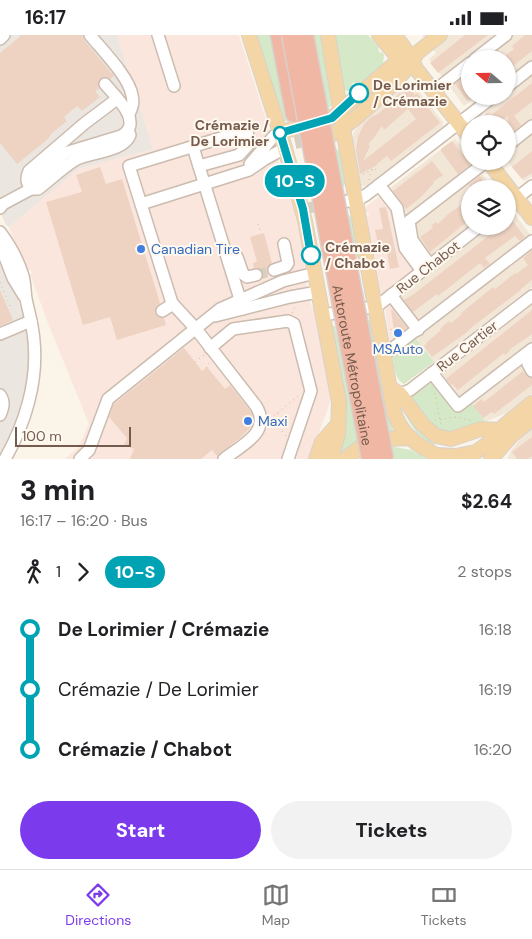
<!DOCTYPE html>
<meta charset="utf-8">
<style>
:root{--surface:#fff;--page:#f2f2f2;--text:#202124;--muted:#757577;--line:#e0e0e0;--accent:#7c3aed}
body{margin:0;font-family:"DM Sans",sans-serif;background:var(--page);color:var(--text);height:100vh;display:flex;flex-direction:column;font-size:19px;white-space:nowrap}
*{box-sizing:border-box;margin:0}
p{font-size:16px;color:var(--muted)}
.icon{flex:none;width:28px;height:28px;fill:none;stroke:currentColor;stroke-width:2;stroke-linecap:round;stroke-linejoin:round}
.map{position:relative;height:424px;overflow:hidden}
.details{display:flex;flex-direction:column;background:var(--surface);flex:1}
.details>*{flex:none}
.badge{padding:0 10px;border-radius:16px;font-size:18px;line-height:32px}
.needle{width:32px;rotate:290deg}
.tools{position:absolute;left:461px;top:15px;display:grid;gap:10px}
.tools a{display:grid;place-items:center;width:55px;height:55px;border-radius:50%;background:var(--surface);box-shadow:0 1px 4px #0004;font-size:25px}
.scale{position:absolute;left:15px;bottom:12px;width:116px;box-sizing:border-box;padding-left:5px;border:2px solid #745b4e;border-top:0;font-size:14px;line-height:18px;white-space:nowrap;color:#745b4e;-webkit-text-stroke:4px #fef8ef;paint-order:stroke}
.map>.badge{position:absolute;translate:-50% -50%;box-shadow:0 0 0 2px #fff}
.legs{display:flex;align-items:center;gap:8px;height:55px;padding:0 20px;font-size:16px}
.legs p{margin-inline-start:auto}
.overview{display:flex;align-items:center;justify-content:space-between;height:85px;padding:0 20px}
h1{font-size:28px;font-weight:800;line-height:38px}
.cta{display:flex;gap:10px;margin-top:auto;padding:10px 20px}
.cta a{flex:1;height:58px;border-radius:30px;background:var(--accent);color:#fff;font-size:20px;font-weight:800;line-height:58px;text-align:center}
.cta a+a{background:var(--page);color:var(--text)}
ul{padding:0 20px;list-style:none}
li{display:flex;align-items:center;gap:18px;height:60px;font-size:19px}
li i{display:grid;place-items:center;width:8px;height:100%;margin:0 6px;background:currentColor}
li i::after{content:'';width:12px;height:12px;margin:-6px;border:4px solid;border-radius:50%;background:var(--surface)}
li p{margin-inline-start:auto}
li:first-child i{background:linear-gradient(#0000 50%,currentColor 0)}
li:last-child i{background:linear-gradient(currentColor 50%,#0000 0)}
.status{display:flex;justify-content:space-between;align-items:center;height:35px;padding:0 25px;background:var(--surface);direction:ltr}
.status svg{height:14px;fill:currentColor}
.tabs{display:flex;justify-content:space-around;align-items:center;height:70px;border-top:1px solid var(--line);background:var(--surface);font-size:14px;color:var(--muted)}
.tabs a{display:grid;justify-items:center;gap:2px}
.tabs .on{color:var(--accent)}
.map>svg:first-child{display:block}
</style>
<div class="status"><b>16:17</b><svg viewBox="0 0 49 12"><path d="M0 12V9h3v3zM5 12V6h3v6zM10 12V3h3v9zM15 12V0h3v12zM26 1h20v11H26zM47 4h2v5h-2z"/></svg></div>
<div class="map">
<svg width="532" height="424" viewBox="0 0 532 424">
<rect width="100%" height="100%" fill="#fbf4e9"/>
<g fill="#f2e6d7" fill-rule="evenodd">
<path d="M422 0H532V141L524 146 507 126 508 89H477L476 87 486 79 474 64 464 71 429 24 436 18ZM470 24H508V61H470Z"/>
<path d="M408 46 416 53 443 87V91L366 151H361L354 118 352 105 354 97 359 90 403 49Z"/>
<path d="M455 104 470 122V126H473L477 131 410 182 389 154Z"/>
<path d="M480 136 494 154H470V191L429 222 415 204 412 188Z"/>
<path d="M510 178H514L532 202 418 292 397 265 492 191H508V179Z"/>
<path d="M532 209V252L434 327 414 301Z"/>
<path d="M532 270V311L459 368 439 342Z"/>
<path d="M520 327 532 342V359L507 378 484 387 483 383 469 365Z"/>
<path d="M532 393V424H507L511 416 521 402Z"/>
</g>
<g fill="#fae6dd">
<path d="M117 0H239L269 94 272 96 278 126 284 136 291 160 305 228 304 232 309 265 314 276 329 352 330 366 328 373 309 424H65L78 413 89 389 48 288 30 239 32 238 31 235H28L9 192 78 134 153 114Z"/>
<path d="M389 154 410 182 424 227 383 258 381 257 367 182 369 181 368 177H366V174L367 171Z"/>
<path d="M397 265 418 292 391 313 385 275Z"/>
</g>
<g fill="#ece6e1">
<path d="M0 0H117L153 114 78 134 9 192 6 190 0 177Z"/>
<path d="M0 221 15 255 26 289 29 319 28 340 20 379 13 397 0 422Z"/>
</g>
<g fill="#d5e8c8">
<path d="M256 0H275L291 86 288 87 283 85Z"/>
<path d="M312 0H321L331 70 328 74H326Z"/>
<path d="M334 0H368L379 13 378 14 380 18 382 17 384 20 383 29 355 53 353 51 356 49 354 47 351 50 354 53 351 56H347L342 53Z"/>
<path d="M336 113 341 119 346 147 342 154 333 114Z"/>
<path d="M345 177C358 185 357 207 359 222L354 224Z"/>
<path d="M368 284 372 290 383 344 386 372 394 398H387L366 285Z"/>
<path d="M331 291H335L360 405 342 419 340 418 344 399Z"/>
<path d="M414 301 434 327 404 349C394 344 394 329 392 318Z"/>
<path d="M434 346 457 374 469 365 483 383 484 387C437 402 440 401 410 363Z"/>
<path d="M400 369 436 406 434 410C416 402 408 386 400 369Z"/>
<path d="M389 411 411 415 427 424H392Z"/>
</g>
<g fill="#eed3c2" fill-rule="evenodd">
<path d="M22 0H83L84 5 114 41 111 44 104 42 100 44 98 47 99 54 95 56 100 62 82 76 77 71 64 82 67 86 51 99 48 104 17 129 0 108V18Z"/>
<path d="M465 0H488L438 38 430 28Z"/>
<path d="M525 0H532V16L508 35V24H501L514 14 512 11Z"/>
<path d="M461 44 465 49 470 45V64L467 66 455 49Z"/>
<path d="M532 48V67L514 81 521 90 508 101V81L497 89H473L488 78 490 81Z"/>
<path d="M408 54 409 56 411 55 415 60 417 58 440 88 391 126 387 121 377 129V130L360 139 356 114 358 102 364 89 374 80 375 81 394 66 393 64 400 58 401 60ZM408 74 416 84 363 126 370 111 368 109 373 104 382 91 384 95Z"/>
<path d="M452 106 471 129 458 139 441 116V114Z"/>
<path d="M532 116V138L522 144 512 132Z"/>
<path d="M432 126 443 140 433 147 434 148 420 163 406 174 393 156Z"/>
<path d="M100 132 106 149 122 144 160 268 156 272 155 277 158 282 164 283 166 290 117 305 110 282 83 290 46 167 82 157 76 140Z"/>
<path d="M480 141 490 154H472L469 150Z"/>
<path d="M470 164V184L430 217 420 202 433 193 431 191 436 187 438 189 448 179Z"/>
<path d="M386 172 399 232 390 234 387 218 380 219 375 195 383 194 379 173Z"/>
<path d="M511 184 525 202 520 206 515 201 485 223 490 229 484 233 480 228 438 261 437 259 413 277 404 265 414 259 501 191H508V186Z"/>
<path d="M264 198 272 228 267 233 268 240 263 242 261 235 254 233 253 228 257 227 250 202Z"/>
<path d="M532 215V245L521 254V255L472 292 466 298 432 322 424 311 427 309 426 308 441 295 440 294 444 290 449 286 451 288 461 280V278L493 252 495 254 515 238 516 239 528 230 523 223Z"/>
<path d="M0 255 13 285 0 291Z"/>
<path d="M392 274 407 293 397 300 394 296 391 275Z"/>
<path d="M532 275V299L509 315 510 316 505 320 504 318 458 355 452 349 451 350 446 344 448 342Z"/>
<path d="M184 313 202 336 207 332 225 354 230 350 250 375 253 382 251 392 241 402 217 421 212 415 201 424H130L134 414 124 410 127 403 109 382 114 369Z"/>
<path d="M523 336 528 342 532 343V350L494 379 492 377 483 383 473 371 482 364 484 367Z"/>
<path d="M532 402V421L528 424H517L512 417Z"/>
</g>
<g fill="none" stroke-linecap="round" stroke-linejoin="round">
<g stroke="#d9cec2" stroke-width="11" stroke-dasharray="11 5.5" stroke-linecap="butt">
<path d="M307 173 329 170"/>
<path d="M256 240 274 235"/>
</g>
<path stroke="#d9cec2" stroke-width="14" stroke-dasharray="14 7" stroke-linecap="butt" d="M295 107 319 102"/>
<defs>
<g id="minor">
<path d="M90 0C102 15 129 42 132 60 134 68 132 73 129 79"/>
<path d="M158 0 174 51"/>
<path d="M0 4 4 0"/>
<path d="M475 24 506 0"/>
<path d="M508 51 532 32"/>
<path d="M434 56 470 28"/>
<path d="M117 64 85 88 29 136C26 143 26 147 31 154H38C50 145 62 133 75 125 90 117 124 117 130 100L128 95"/>
<path d="M508 110 532 91"/>
<path d="M193 112 243 274"/>
<path d="M250 129 274 101 280 98"/>
<path d="M199 131 239 120 249 109 247 95 129 131 172 268 196 294 256 371C272 397 242 410 224 424"/>
<path d="M379 150 397 173 405 213 422 236"/>
<path d="M343 167 359 164 366 160 494 61"/>
<path d="M141 169 249 135 265 124 285 113"/>
<path d="M508 170 532 151"/>
<path d="M0 173 3 169 31 154 36 143 65 118 121 101C145 88 115 61 105 49"/>
<path d="M0 197C10 210 18 225 23 241 25 248 25 257 26 264 29 278 33 291 34 306 38 347 25 389 5 424"/>
<path d="M0 209 13 243 24 261"/>
<path d="M237 222 243 239 247 242 256 240"/>
<path d="M430 230 412 205 409 186 487 126"/>
<path d="M274 235 286 231 288 228 284 209"/>
<path d="M391 260 418 295"/>
<path d="M376 272 480 191"/>
<path d="M162 276 173 269"/>
<path d="M323 280 366 273"/>
<path d="M215 281 290 262 318 257"/>
<path d="M0 299 31 286"/>
<path d="M210 313 233 294 288 286 294 289 311 356 288 424"/>
<path d="M385 319 532 206"/>
<path d="M532 321 528 329 532 336"/>
<path d="M432 338 458 371 532 314"/>
<path d="M400 359 410 355 532 261"/>
<path d="M0 360C5 367 3 373 0 380"/>
<path d="M80 424 89 415 108 364 220 274 283 246 315 238"/>
</g>
<g id="major">
<path d="M249 0 285 113 305 186 339 367 338 399 331 424"/>
<path d="M328 0 346 111 394 377C399 392 409 404 422 412 429 416 435 418 439 424"/>
<path d="M379 0 395 19 408 29"/>
<path d="M394 0 403 11 417 35 470 103"/>
<path d="M328 84 337 79 393 30 418 17 440 0"/>
<path d="M280 98 292 94"/>
<path d="M331 100C345 95 391 52 402 39 407 33 412 26 416 20"/>
<path d="M488 126 532 183"/>
<path d="M390 353 400 359 423 390 436 401 451 404 481 394 500 395"/>
<path d="M388 404 411 403"/>
<path d="M436 420 456 421 476 417 486 410 505 390 532 368"/>
<path d="M316 424 322 407 339 388"/>
<path d="M345 424 361 412"/>
<path d="M491 424 513 399 532 384"/>
</g>
<path id="highway" d="M279 0 294 79"/>
</defs>
<use href="#minor" stroke="#ccbcaf" stroke-width="14"/>
<use href="#major" stroke="#d8d1cd" stroke-width="16"/>
<use href="#highway" stroke="#d8d1cd" stroke-width="19"/>
<g stroke="#d4b7a5" stroke-width="1" stroke-dasharray="1 4" stroke-linecap="butt">
<path d="M20 0 21 1"/>
<path d="M363 139 372 135 371 133"/>
<path d="M369 145 370 138 374 133 378 137"/>
<path d="M258 189 260 195"/>
<path d="M0 247 10 271"/>
<path d="M292 278 296 270"/>
<path d="M391 294 394 299H395"/>
<path d="M195 327 204 320"/>
<path d="M206 333 209 328"/>
<path d="M435 358 441 391"/>
<path d="M278 378 277 390 286 401"/>
<path d="M270 384 298 361"/>
<path d="M435 385 457 382 473 386"/>
<path d="M277 387 290 390"/>
</g>
<use href="#minor" stroke="#fff" stroke-width="11"/>
<use href="#major" stroke="#f4d6a6" stroke-width="14"/>
<use href="#highway" stroke="#f0b7a4" stroke-width="16"/>
<defs>
<g id="highway-bridge">
<path id="s1" d="M290 0 370 424"/>
<path d="M305 0 385 424"/>
</g>
</defs>
<use href="#highway-bridge" stroke="#d8d1cd" stroke-width="19" stroke-linecap="butt"/>
<use href="#highway-bridge" stroke="#f0b7a4" stroke-width="16"/>
</g>
<g fill="none" stroke-linecap="round" stroke-linejoin="round">
<defs>
<path id="line-1" d="M311 220 303 174 280 98 332 83 359 58"/>
</defs>
<use href="#line-1" stroke="#fff" stroke-width="11"/>
<use href="#line-1" stroke="#00a3b4" stroke-width="8"/>
</g>
<g fill="#fff" stroke="#00a3b4" stroke-width="2.5">
<circle cx="359" cy="58" r="9"/>
<circle cx="280" cy="98" r="6"/>
<circle cx="311" cy="220" r="9"/>
</g>
<g fill="#3f7fe0" stroke="#fef8ef" stroke-width="2">
<circle cx="141" cy="214" r="5"/>
<circle cx="398" cy="298" r="5"/>
<circle cx="248" cy="386" r="5"/>
</g>
<g text-anchor="middle" dominant-baseline="central" stroke-width="4" stroke-linejoin="round" paint-order="stroke">
<g font-size="14" font-weight="bold" fill="#745b4e" stroke="#fef8ef" text-anchor="start">
<text x="373" y="50">De Lorimier<tspan x="373" dy="16">/ Crémazie</tspan></text>
<text x="269" y="90" text-anchor="end">Crémazie /<tspan x="269" dy="16">De Lorimier</tspan></text>
<text x="325" y="212">Crémazie<tspan x="325" dy="16">/ Chabot</tspan></text>
</g>
<g font-size="14" fill="#366cbe" stroke="#fef8ef" text-anchor="start">
<text x="151" y="214">Canadian Tire</text>
<text x="398" y="314" text-anchor="middle">MSAuto</text>
<text x="258" y="386">Maxi</text>
</g>
<g font-size="14" fill="#745b4e" stroke="#fef8ef">
<text transform="translate(428 232) rotate(-38)">Rue Chabot</text>
<text transform="translate(467 311) rotate(-38)">Rue Cartier</text>
<text stroke="none"><textPath href="#s1" startOffset="336">Autoroute Métropolitaine</textPath></text>
</g>
</g>
</svg>
<div class="tools">
<a><svg class="needle" viewBox="-14 -14 28 28"><path d="M0-13l5 13h-10z" fill="#e53935"/><path d="M0 13l5-13h-10z" fill="#757577"/></svg></a>
<a><svg class="icon" aria-label="locate" viewBox="0 0 24 24"><circle cx="12" cy="12" r="6"/><path d="M12 2v4M12 18v4M2 12h4M18 12h4"/></svg></a>
<a><svg class="icon" aria-label="layers" viewBox="0 0 24 24"><path d="M12 4l9 5-9 5-9-5zM3 14l9 5 9-5"/></svg></a>
</div>
<div class="scale">100 m</div>
<b class="badge" style="left:295px;top:146px;background:#00a3b4;color:#fff">10-S</b>
</div>
<section class="details">
<div class="overview"><div><h1>3 min</h1><p>16:17 – 16:20 · Bus</p></div><b>$2.64</b></div>
<div class="legs"><svg class="icon" aria-label="walk" viewBox="0 0 24 24"><circle cx="13" cy="4" r="2"/><path d="M13 8l-2 6 4 7M11 14l-3 7M7 12l3-4h3l4 4"/></svg>1<svg class="icon" aria-label="forward" viewBox="0 0 24 24"><path d="M9 5l7 7-7 7"/></svg><b class="badge" style="background:#00a3b4;color:#fff">10-S</b><p>2 stops</p></div>
<ul>
<li><i style="color:#00a3b4"></i><b>De Lorimier / Crémazie</b><p>16:18</p></li>
<li><i style="color:#00a3b4"></i><span>Crémazie / De Lorimier</span><p>16:19</p></li>
<li><i style="color:#00a3b4"></i><b>Crémazie / Chabot</b><p>16:20</p></li>
</ul>
<div class="cta"><a>Start</a><a>Tickets</a></div>
</section>
<nav class="tabs">
<a class="on"><svg class="icon" aria-label="directions" viewBox="0 0 24 24"><path d="M12 3l9 9-9 9-9-9zM9 14v-3h6M13 9l2 2-2 2"/></svg>Directions</a>
<a><svg class="icon" aria-label="map" viewBox="0 0 24 24"><path d="M3 6l6-2 6 2 6-2v14l-6 2-6-2-6 2zM9 4v14M15 6v14"/></svg>Map</a>
<a><svg class="icon" aria-label="tickets" viewBox="0 0 24 24"><path d="M3 7h18v10H3zM15 7v10"/></svg>Tickets</a>
</nav>
